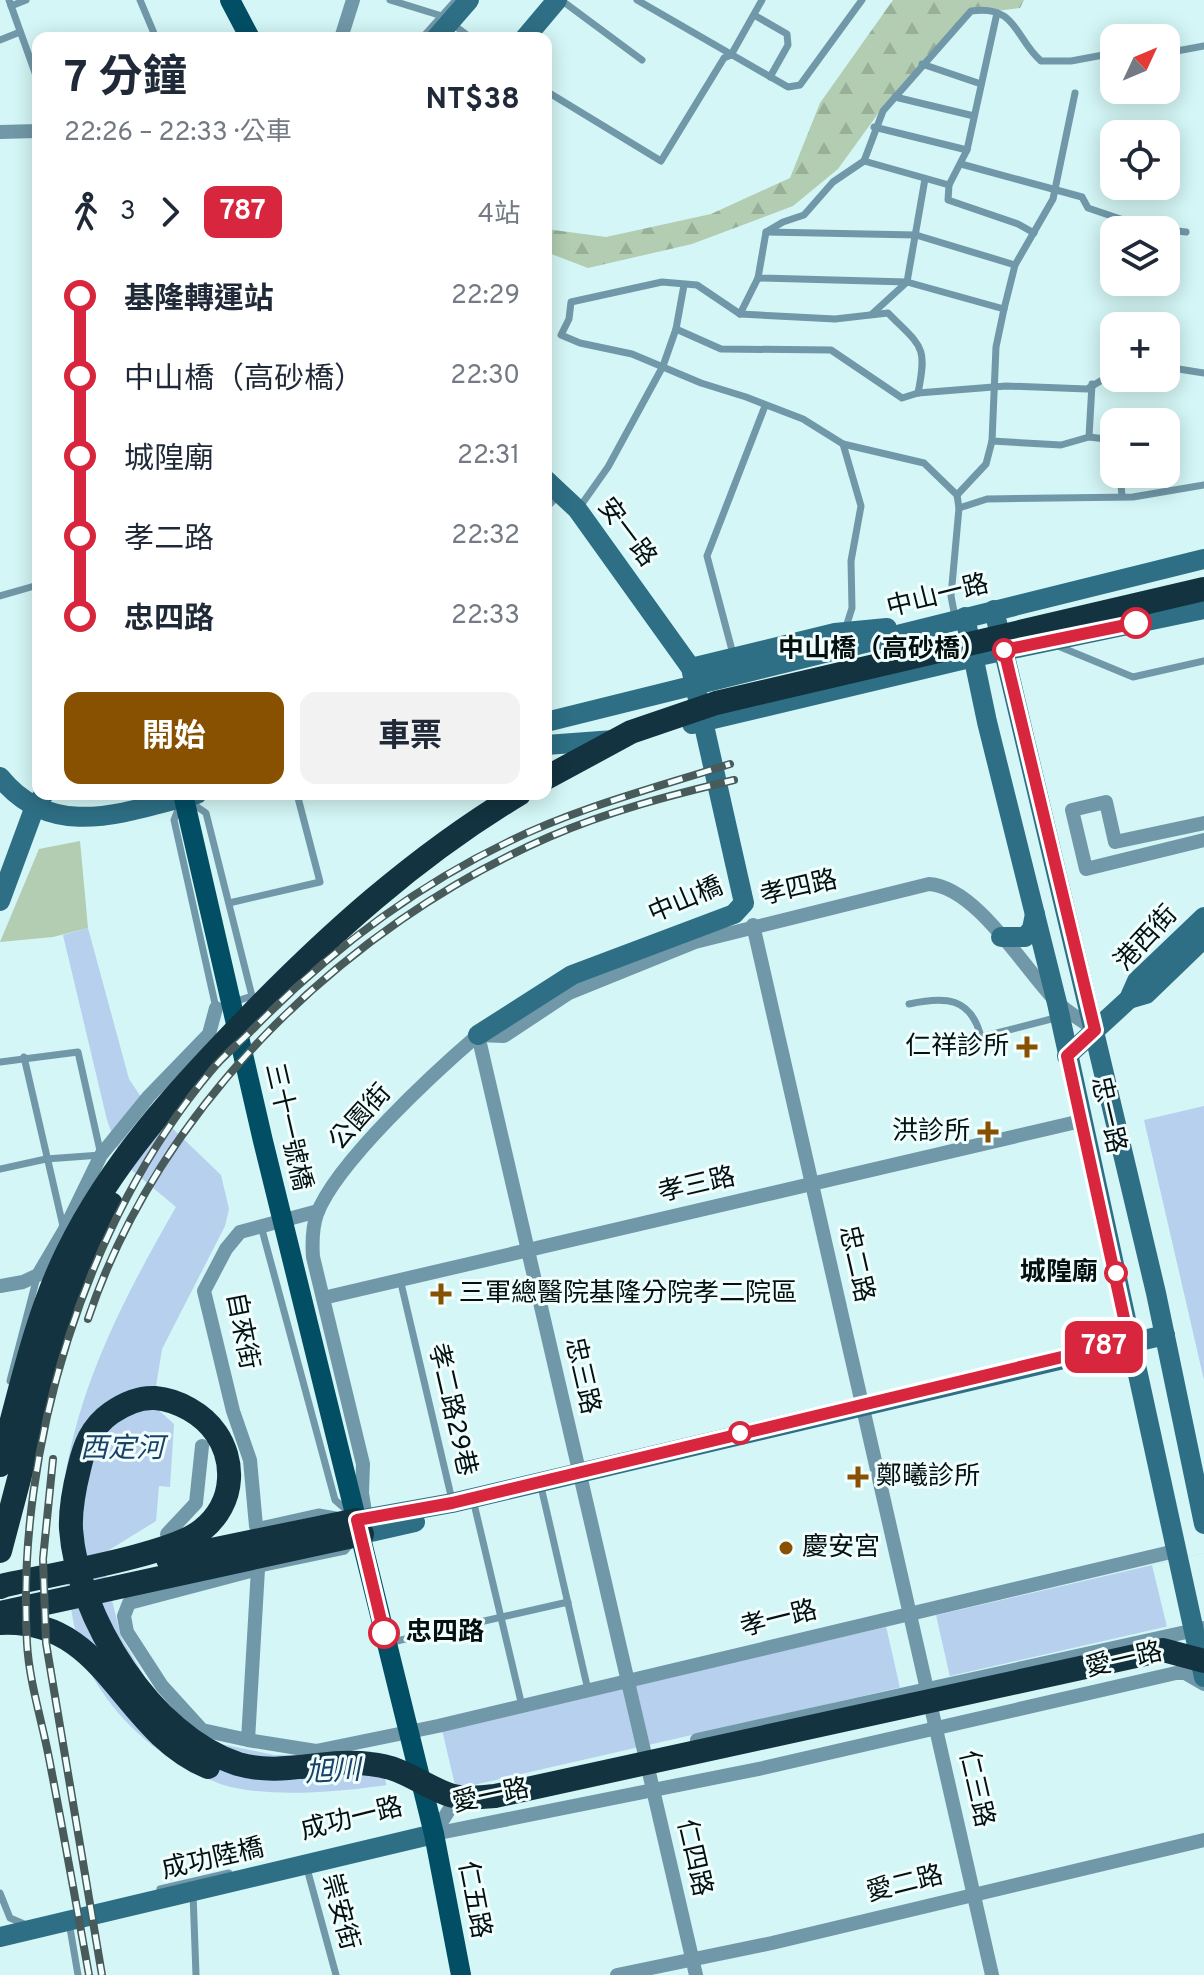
<!DOCTYPE html>
<html lang="zh-TW">
<meta charset="utf-8">
<style>
:root{--surface:#fff;--page:#f2f2f3;--text:#1f2937;--muted:#747a83;--accent:#885102}
body{margin:0;font-family:Overpass,"Noto Sans TC",sans-serif;background:var(--page);color:var(--text);height:100vh;display:flex;flex-direction:column;font-size:30px;white-space:nowrap}
*{box-sizing:border-box;margin:0}
p{font-size:26px;color:var(--muted)}
.icon{flex:none;width:44px;height:44px;fill:none;stroke:currentColor;stroke-width:2;stroke-linecap:round;stroke-linejoin:round}
.map{position:relative;flex:1;overflow:hidden}
.sheet{position:absolute;left:32px;top:32px;width:520px;height:768px;display:flex;flex-direction:column;background:var(--surface);border-radius:16px;box-shadow:0 4px 20px #0003}
.sheet>*{flex:none}
.badge{padding:0 16px;border-radius:12px;font-size:28px;line-height:52px}
.needle{width:52px;rotate:46deg}
.controls{position:absolute;left:1100px;top:24px;display:grid;gap:16px}
.controls a{display:grid;place-items:center;width:80px;height:80px;border-radius:16px;background:var(--surface);box-shadow:0 4px 20px #0003;font-size:40px}
.map>.badge{position:absolute;translate:-50% -50%;box-shadow:0 0 0 4px #fff}
.legs{display:flex;align-items:center;gap:12px;height:88px;padding:0 32px;font-size:26px}
.legs p{margin-inline-start:auto}
.summary{display:flex;align-items:center;justify-content:space-between;height:136px;padding:0 32px}
h1{font-size:44px;font-weight:700;line-height:60px}
.primary-button{display:flex;gap:16px;margin-top:auto;padding:16px 32px}
.primary-button a{flex:1;height:92px;border-radius:16px;background:var(--accent);color:#fff;font-size:32px;font-weight:700;line-height:92px;text-align:center}
.primary-button a+a{background:var(--page);color:var(--text)}
ul{padding:0 32px;list-style:none}
li{display:flex;align-items:center;gap:28px;height:80px;font-size:30px}
li i{display:grid;place-items:center;width:12px;height:100%;margin:0 10px;background:currentColor}
li i::after{content:'';width:20px;height:20px;margin:-10px;border:6px solid;border-radius:50%;background:var(--surface)}
li p{margin-inline-start:auto}
li:first-child i{background:linear-gradient(#0000 50%,currentColor 0)}
li:last-child i{background:linear-gradient(currentColor 50%,#0000 0)}
.map>svg:first-child{display:block}
</style>
<div class="map">
<svg width="1204" height="1975" viewBox="0 0 1204 1975">
<defs>
<pattern id="forest-firs" width="22" height="20" patternUnits="userSpaceOnUse" patternTransform="scale(2)"><rect width="22" height="20" fill="#b2cdb2"/><path d="M5 1l3.5 6h-7zM16 11l3.5 6h-7z" fill="#98af98"/></pattern>
</defs>
<rect width="100%" height="100%" fill="#d4f6f6"/>
<path fill="url(#forest-firs)" d="M893 0H1024L1020 8 973 14 885 104 838 169 793 206 692 244 588 268 546 252V229L606 237 711 214 790 178 820 103Z"/>
<path fill="#b2cdb2" d="M80 841 88 928 53 937 0 942 39 849Z"/>
<g fill="#b6d0ed">
<path d="M88 928 129 1079 143 1100 221 1175 229 1209 225 1226 162 1349 153 1405 174 1424 170 1487 159 1486 156 1521 101 1555 121 1637 152 1689 216 1743 274 1755 379 1754 432 1741 442 1730 1204 1553V1618L456 1789 440 1775C385 1788 272 1803 218 1783 162 1762 108 1715 84 1659 74 1634 71 1608 67 1582 62 1552 59 1522 63 1492 76 1388 125 1296 176 1207L122 1162 107 1120 63 935Z"/>
<path d="M1204 1106V1380L1144 1120Z"/>
</g>
<g fill="#d4f6f6">
<path d="M1204 1553V1618L1167 1627 1152 1565Z"/>
<path d="M936 1615 950 1677 900 1688 886 1626Z"/>
<path d="M442 1730 456 1789 439 1780 388 1792 378 1750 430 1737Z"/>
</g>
<g fill="none" stroke-linecap="round" stroke-linejoin="round">
<g stroke="#7198a8" stroke-width="7">
<path d="M9 0 38 81"/>
<path d="M140 0 156 38"/>
<path d="M390 0 442 16 471 38"/>
<path d="M561 0 642 60"/>
<path d="M637 0 788 87 800 85 862 0"/>
<path d="M11 6 26 0"/>
<path d="M997 13 967 150 949 185 948 200 1018 224 1034 233"/>
<path d="M754 15 787 34 788 45 770 77"/>
<path d="M301 36 308 38"/>
<path d="M422 38 456 0"/>
<path d="M0 40 20 32"/>
<path d="M1166 53 1204 46"/>
<path d="M922 64 981 84"/>
<path d="M546 91 661 161 724 58 731 55 762 0"/>
<path d="M895 97 974 116"/>
<path d="M874 127 967 150"/>
<path d="M864 161 949 185"/>
<path d="M961 164 1082 197 1088 208 1144 227 1186 232"/>
<path d="M766 232 916 235 1015 265"/>
<path d="M758 278 740 314 697 285 662 282 571 302 569 319 561 335 580 343 632 354 701 383 746 397 803 419 843 444 861 506 851 561 852 608 845 630"/>
<path d="M1004 309 907 282 758 278 766 232 783 222 804 215 833 182 864 161 883 111 971 11C1017 4 1015 39 1041 61H1071L1114 53"/>
<path d="M740 314 835 319 888 313C921 347 928 344 918 393"/>
<path d="M872 314 907 282 925 179"/>
<path d="M676 329 721 349 831 350 902 398 918 393 1006 386 1087 389 1114 373"/>
<path d="M1166 367 1204 373"/>
<path d="M1092 384 1089 437 1114 440"/>
<path d="M992 441 1061 445 1089 437"/>
<path d="M843 444 924 463 957 495 986 464 992 441 996 347 1004 309 1015 265 1053 199 1075 93"/>
<path d="M1120 474 1122 496"/>
<path d="M957 495 959 508 987 499 1133 497 1204 485"/>
<path d="M546 508 559 495"/>
<path d="M579 508 608 467 663 366 676 329 684 285"/>
<path d="M0 596 38 585"/>
<path d="M955 617 951 596 959 508"/>
<path d="M1058 646 1133 677 1204 661"/>
<path d="M733 654 707 556 765 406"/>
<path d="M183 797 206 813 252 996 216 1008 174 820Z"/>
<path d="M229 903 320 882 297 794"/>
<path d="M909 1004C945 996 971 997 981 1037L1059 1017"/>
<path d="M24 1057 63 1226"/>
<path d="M0 1062 78 1052 101 1155 46 1159 0 1169"/>
<path d="M261 1226 335 1500 350 1513"/>
<path d="M400 1279 452 1500"/>
<path d="M10 1381 37 1277"/>
<path d="M542 1491 588 1690"/>
<path d="M475 1508 522 1706"/>
<path d="M256 1526 319 1512 336 1515"/>
<path d="M264 1568 345 1551 351 1544"/>
<path d="M388 1643 568 1602"/>
<path d="M306 1865 336 1975"/>
<path d="M160 1889 229 1873"/>
<path d="M0 1893 10 1918 24 1924"/>
<path d="M193 1893 196 1975"/>
<path d="M70 1928 78 1975"/>
</g>
<g stroke="#7198a8" stroke-width="14">
<path d="M341 38 353 0"/>
<path d="M0 132 38 131"/>
<path d="M1204 823 1115 842 1106 802 1072 810 1086 869 1204 840"/>
<path d="M753 925 992 1975"/>
<path d="M478 1035 696 1975"/>
<path d="M478 1035 504 1036 569 993 695 942 929 884C976 887 1023 967 1055 1000 1066 1012 1082 1020 1095 1030"/>
<path d="M0 1286 23 1282 38 1275 64 1231 101 1155 149 1096 209 1034 216 1008"/>
<path d="M323 1298 1081 1121"/>
<path d="M366 1518 362 1493 363 1464 313 1257C312 1242 312 1228 317 1214 336 1163 435 1072 478 1035"/>
<path d="M256 1526 250 1460 233 1411 204 1291 226 1249 240 1232 318 1211"/>
<path d="M167 1534 196 1503 202 1446"/>
<path d="M248 1740 202 1730 162 1686 127 1632 124 1616 129 1603 258 1569 248 1740 316 1751 438 1726 1175 1551"/>
<path d="M697 1740 1204 1628"/>
<path d="M434 1834 449 1810 465 1799"/>
<path d="M434 1834 763 1768 1176 1673H1185L1204 1684"/>
<path d="M617 1975 772 1943 1204 1840"/>
</g>
<g stroke="#2e6f85" stroke-width="20">
<path d="M436 38 469 0"/>
<path d="M525 38 557 0"/>
<path d="M994 610 1156 1293 1204 1524"/>
<path d="M965 617 987 722 1057 1003 1204 1677"/>
<path d="M691 668 835 633 887 628"/>
<path d="M546 722 1204 559"/>
<path d="M692 724 974 657 1204 609"/>
<path d="M546 745 614 740"/>
<path d="M0 777C53 843 127 811 197 794"/>
<path d="M0 901 34 809 44 794"/>
<path d="M1001 937H1025L1032 929 1035 914"/>
<path d="M1129 999 1146 994 1204 938"/>
<path d="M478 1035 572 975 734 914 744 903 691 668 577 509 546 480"/>
<path d="M1067 1056 1129 999 1137 981 1204 917"/>
<path d="M357 1520 452 1503 1165 1335"/>
<path d="M362 1534 415 1522"/>
<path d="M0 1937 434 1834"/>
</g>
<g stroke="#024f65" stroke-width="20">
<path d="M230 0 250 38"/>
<path d="M183 794 263 1141 434 1834 461 1975"/>
</g>
<g stroke="#12333f" stroke-width="24">
<path d="M546 778 631 732 716 703 1204 589"/>
<path d="M0 1465C20 1393 35 1318 68 1251 112 1162 176 1092 245 1021 328 935 416 856 519 794"/>
<path d="M0 1551 57 1335 111 1204"/>
<path d="M168 1559 357 1520"/>
<path d="M0 1587 5 1585C48 1575 172 1555 202 1530 218 1517 228 1499 229 1479 230 1463 225 1446 216 1433 203 1414 178 1400 155 1398 139 1397 124 1404 111 1413 91 1427 84 1447 79 1469 74 1489 70 1508 71 1529 77 1616 151 1736 238 1764 282 1777 325 1758 370 1764 403 1767 418 1783 447 1794 462 1800 480 1797 495 1796L1163 1650 1204 1661"/>
<path d="M0 1613 362 1534"/>
<path d="M0 1623C107 1617 120 1730 208 1767"/>
</g>
<defs>
<g id="rail">
<path d="M88 1319C159 1106 345 926 549 837 609 811 671 795 734 780"/>
<path d="M53 1459 43 1559 46 1643 102 1975"/>
<path d="M89 1975C76 1903 63 1830 49 1758 42 1721 29 1681 27 1643 16 1448 85 1221 211 1071 222 1057 237 1045 250 1032 325 955 410 889 508 842 579 807 655 788 730 764"/>
</g>
</defs>
<use href="#rail" stroke="#485a5a" stroke-width="8"/>
<use href="#rail" stroke="#f1fefe" stroke-width="5" stroke-dasharray="15" stroke-linecap="butt"/>
</g>
<g fill="none" stroke-linecap="round" stroke-linejoin="round">
<defs>
<path id="line-1" d="M384 1633 357 1520 452 1503 1129 1341 1067 1056 1095 1030 1004 650 1136 623"/>
</defs>
<use href="#line-1" stroke="#fff" stroke-width="18"/>
<use href="#line-1" stroke="#d7263d" stroke-width="12"/>
</g>
<g fill="#fff" stroke="#d7263d" stroke-width="4">
<circle cx="1136" cy="623" r="14"/>
<circle cx="1004" cy="650" r="10"/>
<circle cx="1116" cy="1273" r="10"/>
<circle cx="740" cy="1433" r="10"/>
<circle cx="384" cy="1633" r="14"/>
</g>
<g fill="#885102" stroke="#f1fefe" stroke-width="3">
<path d="M1023 1035h8v8h8v8h-8v8h-8v-8h-8v-8h8z"/>
<path d="M984 1120h8v8h8v8h-8v8h-8v-8h-8v-8h8z"/>
<path d="M437 1282h8v8h8v8h-8v8h-8v-8h-8v-8h8z"/>
<path d="M854 1465h8v8h8v8h-8v8h-8v-8h-8v-8h8z"/>
<circle cx="786" cy="1548" r="8"/>
</g>
<g text-anchor="middle" dominant-baseline="central" stroke-width="6" stroke-linejoin="round" paint-order="stroke">
<g font-size="26" fill="#051010" stroke="#f1fefe">
<text transform="translate(626 533) rotate(53)">安一路</text>
<text transform="translate(938 597) rotate(-14)">中山一路</text>
<text transform="translate(799 889) rotate(-13)">孝四路</text>
<text transform="translate(686 901) rotate(-23)">中山橋</text>
<text transform="translate(1147 939) rotate(-47)">港西街</text>
<text transform="translate(1107 1115) rotate(77)">忠一路</text>
<text transform="translate(361 1118) rotate(-48)">公園街</text>
<text transform="translate(287 1127) rotate(77)">三十一號橋</text>
<text transform="translate(697 1186) rotate(-13)">孝三路</text>
<text transform="translate(855 1264) rotate(77)">忠二路</text>
<text transform="translate(241 1331) rotate(79)">自來街</text>
<text transform="translate(581 1376) rotate(77)">忠三路</text>
<text transform="translate(451 1410) rotate(77)">孝二路29巷</text>
<text transform="translate(779 1620) rotate(-14)">孝一路</text>
<text transform="translate(1124 1661) rotate(-13)">愛一路</text>
<text transform="translate(975 1789) rotate(77)">仁三路</text>
<text transform="translate(491 1797) rotate(-12)">愛一路</text>
<text transform="translate(352 1820) rotate(-14)">成功一路</text>
<text transform="translate(693 1858) rotate(77)">仁四路</text>
<text transform="translate(213 1860) rotate(-13)">成功陸橋</text>
<text transform="translate(905 1885) rotate(-14)">愛二路</text>
<text transform="translate(473 1900) rotate(79)">仁五路</text>
<text transform="translate(339 1912) rotate(75)">崇安街</text>
</g>
<g font-size="26" font-weight="bold" fill="#051010" stroke="#f1fefe" text-anchor="end">
<text x="986" y="650">中山橋（高砂橋）</text>
<text x="1098" y="1273">城隍廟</text>
<text x="406" y="1633" text-anchor="start">忠四路</text>
</g>
<g font-size="26" fill="#051010" stroke="#f1fefe" text-anchor="start">
<text x="1009" y="1047" text-anchor="end">仁祥診所</text>
<text x="970" y="1132" text-anchor="end">洪診所</text>
<text x="459" y="1294">三軍總醫院基隆分院孝二院區</text>
<text x="876" y="1477">鄭曦診所</text>
<text x="802" y="1548">慶安宮</text>
</g>
<g font-size="28" font-style="italic" fill="#1a4167" stroke="#f1fefe">
<text x="122" y="1450">西定河</text>
<text transform="translate(333 1773) rotate(-3)">旭川</text>
</g>
</g>
</svg>
<div class="controls">
<a><svg class="needle" viewBox="-14 -14 28 28"><path d="M0-13l5 13h-10z" fill="#e53935"/><path d="M0 13l5-13h-10z" fill="#747a83"/></svg></a>
<a><svg class="icon" aria-label="locate" viewBox="0 0 24 24"><circle cx="12" cy="12" r="6"/><path d="M12 2v4M12 18v4M2 12h4M18 12h4"/></svg></a>
<a><svg class="icon" aria-label="layers" viewBox="0 0 24 24"><path d="M12 4l9 5-9 5-9-5zM3 14l9 5 9-5"/></svg></a>
<a>+</a>
<a>−</a>
</div>
<b class="badge" style="left:1104px;top:1347px;background:#d7263d;color:#fff">787</b>
<section class="sheet">
<div class="summary"><div><h1>7 分鐘</h1><p>22:26 – 22:33 · 公車</p></div><b>NT$38</b></div>
<div class="legs"><svg class="icon" aria-label="walk" viewBox="0 0 24 24"><circle cx="13" cy="4" r="2"/><path d="M13 8l-2 6 4 7M11 14l-3 7M7 12l3-4h3l4 4"/></svg>3<svg class="icon" aria-label="forward" viewBox="0 0 24 24"><path d="M9 5l7 7-7 7"/></svg><b class="badge" style="background:#d7263d;color:#fff">787</b><p>4站</p></div>
<ul>
<li><i style="color:#d7263d"></i><b>基隆轉運站</b><p>22:29</p></li>
<li><i style="color:#d7263d"></i><span>中山橋（高砂橋）</span><p>22:30</p></li>
<li><i style="color:#d7263d"></i><span>城隍廟</span><p>22:31</p></li>
<li><i style="color:#d7263d"></i><span>孝二路</span><p>22:32</p></li>
<li><i style="color:#d7263d"></i><b>忠四路</b><p>22:33</p></li>
</ul>
<div class="primary-button"><a>開始</a><a>車票</a></div>
</section>
</div>
